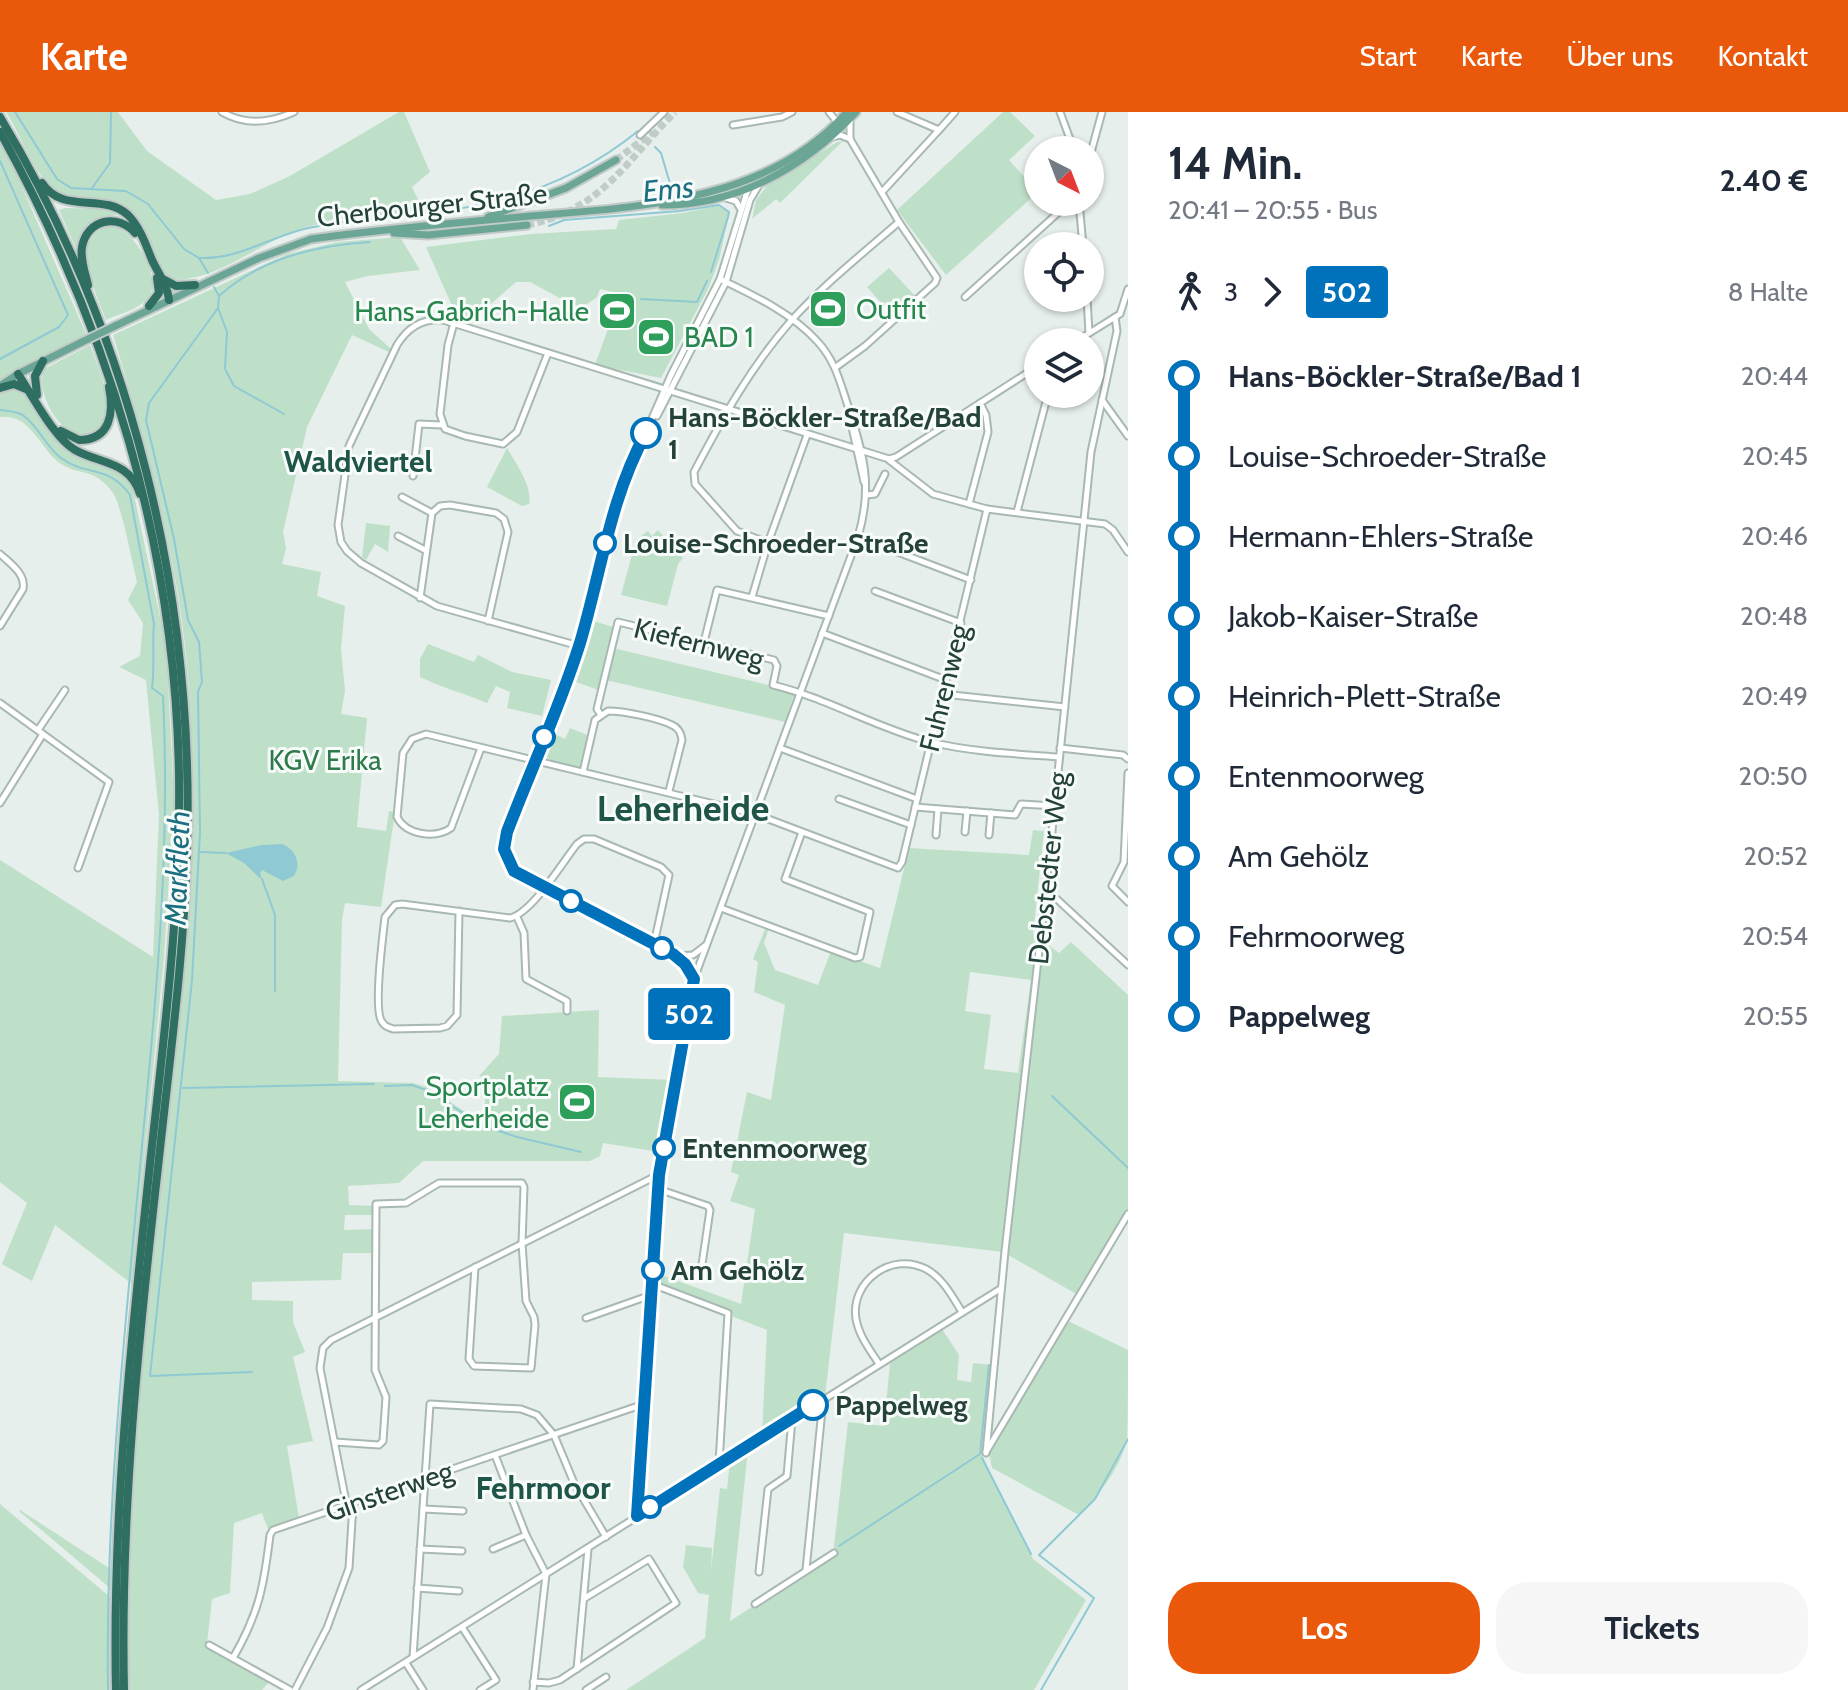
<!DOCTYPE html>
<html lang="de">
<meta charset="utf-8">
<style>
:root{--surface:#fff;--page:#f6f6f7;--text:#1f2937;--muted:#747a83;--accent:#ea580c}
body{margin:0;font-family:Cabin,sans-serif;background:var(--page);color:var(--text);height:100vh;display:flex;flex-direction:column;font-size:30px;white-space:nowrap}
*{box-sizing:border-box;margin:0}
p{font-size:26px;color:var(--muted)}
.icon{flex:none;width:44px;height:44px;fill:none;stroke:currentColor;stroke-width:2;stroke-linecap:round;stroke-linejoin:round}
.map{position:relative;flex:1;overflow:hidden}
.drawer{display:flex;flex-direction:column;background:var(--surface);width:720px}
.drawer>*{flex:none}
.badge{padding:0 16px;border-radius:6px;font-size:28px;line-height:52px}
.needle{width:52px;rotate:138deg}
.buttons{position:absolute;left:1024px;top:24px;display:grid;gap:16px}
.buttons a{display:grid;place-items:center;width:80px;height:80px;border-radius:50%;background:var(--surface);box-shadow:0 2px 6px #0004;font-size:40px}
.map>.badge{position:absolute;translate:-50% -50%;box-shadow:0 0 0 4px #fff}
.legs{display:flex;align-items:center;gap:12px;height:88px;padding:0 40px;font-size:26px}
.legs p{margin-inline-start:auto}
.headline{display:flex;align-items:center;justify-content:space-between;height:136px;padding:0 40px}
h1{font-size:44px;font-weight:700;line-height:60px}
.action{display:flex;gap:16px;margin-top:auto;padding:16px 40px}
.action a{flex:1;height:92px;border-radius:32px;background:var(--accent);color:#fff;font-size:32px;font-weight:700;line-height:92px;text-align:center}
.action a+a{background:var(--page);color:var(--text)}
ul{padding:0 40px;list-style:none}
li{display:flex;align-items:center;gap:28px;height:80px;font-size:30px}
li i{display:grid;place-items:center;width:12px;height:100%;margin:0 10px;background:currentColor}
li i::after{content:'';width:20px;height:20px;margin:-10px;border:6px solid;border-radius:50%;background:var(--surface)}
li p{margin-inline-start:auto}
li:first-child i{background:linear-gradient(#0000 50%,currentColor 0)}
li:last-child i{background:linear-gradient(currentColor 50%,#0000 0)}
header{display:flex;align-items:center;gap:48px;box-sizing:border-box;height:112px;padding:0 40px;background:var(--accent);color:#fff}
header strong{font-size:38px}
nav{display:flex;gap:44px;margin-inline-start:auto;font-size:28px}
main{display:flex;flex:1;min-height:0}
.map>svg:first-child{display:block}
</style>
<header>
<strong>Karte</strong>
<nav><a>Start</a><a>Karte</a><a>Über uns</a><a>Kontakt</a></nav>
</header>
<main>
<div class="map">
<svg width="1128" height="1578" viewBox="0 0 1128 1578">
<rect width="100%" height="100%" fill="#e6efeb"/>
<g fill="#bfe0c8" fill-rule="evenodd">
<path d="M6 0H118L147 39 216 88 250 82 288 65 399 0H404L430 60 412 75 424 100C382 104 335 104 295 119 256 134 218 167 175 168 150 156 149 120 132 101 113 80 82 95 60 83 37 70 21 23 6 0Z"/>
<path d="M1003 0H1010L1035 24 1009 48 1038 80 946 163 897 98Z"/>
<path d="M843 29 780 91 776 87 752 107 756 88 767 74 837 30Z"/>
<path d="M0 30 8 43 86 222 23 255 0 270Z"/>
<path d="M717 94 730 99 719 148 708 177 661 266 595 253 609 214 604 211 613 180 600 177 597 185 580 197 530 170H516L471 209 457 205 426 135 531 122 616 117 619 108 683 101Z"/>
<path d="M65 96 102 97 118 102C95 107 82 117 77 139L59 98Z"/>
<path d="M110 113C133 116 161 163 150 183 144 196 119 202 106 208 96 179 66 126 110 113Z"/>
<path d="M400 125 420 158 368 164 345 170 369 217 391 237 389 240 352 223 307 315 283 420 286 436 282 452 321 460 317 484 345 494 341 537 345 579 341 602 367 606 357 715 386 719 389 699 395 700 381 795 345 791 342 808 338 969 413 971 427 975 484 1012 486 968 479 964 499 942 502 904 599 898 598 965 673 968 659 1040 603 1031 600 1044 590 1049H423L399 1071 348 1074 349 1093 375 1094V1103H345L344 1118 375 1117 374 1141H343L341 1168 252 1170V1188L293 1189V1210L305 1240 293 1245 313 1329 287 1334 299 1406 268 1417 262 1401 234 1411 230 1481 212 1487 207 1532 269 1570 262 1578H129C127 1399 144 1221 163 1044 181 878 203 711 186 544 175 435 145 328 113 223L287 142 338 130Z"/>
<path d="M889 156 916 185 894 205 867 175Z"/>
<path d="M90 233C97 252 106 272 108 293 109 301 107 310 101 316 72 345 33 285 44 257Z"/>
<path d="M12 275C42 286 45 321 70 339 88 353 113 354 131 369L166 533 174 688 164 845 132 1172 55 1113 32 1169 2 1152 27 1091 0 1070V748L153 845 159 703 146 568 119 555 140 544 143 511 128 488 137 470C133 454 121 391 113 381 93 354 82 365 61 352 39 337 32 302 0 305V279Z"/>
<path d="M507 336C516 351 533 375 529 392L522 394 487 375Z"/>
<path d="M366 411 390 414 388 440 375 432 366 448 362 445Z"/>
<path d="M658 418 683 446 678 452 667 494 621 483 636 428 648 419 652 424Z"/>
<path d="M594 509 616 516 601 579 576 570Z"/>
<path d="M428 532 474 550 478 543 512 560 551 568 542 604 507 596 510 580 496 574 487 591C464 581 442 576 420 565V547Z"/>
<path d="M613 536 772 574 795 580 785 610 606 568Z"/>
<path d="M570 616 587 623 580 657 552 649 544 643 552 621 565 627Z"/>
<path d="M1033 718 1044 719 1033 822 1059 841 1071 830 1128 883V1098L1078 1183 1003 1140 844 1121 825 1284 762 1322 767 1218 655 1174 656 1161 741 1192 755 1097 730 1089 739 1063 731 1060 747 980 771 988 785 893 754 880 758 850 753 847 766 815 769 816 764 831 775 858 818 873 831 839 880 856 909 736 1029 743ZM970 860 1031 868 1018 961 984 957 991 903 965 899Z"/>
<path d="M1066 1208 1128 1238C1128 1259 1128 1311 1127 1328 1120 1356 1099 1383 1079 1403L992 1356 989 1341Z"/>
<path d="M942 1217 959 1243 957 1268 971 1270 973 1251 992 1253 983 1345 1033 1447 1086 1488 1034 1578H626L705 1526 709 1483 698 1481 683 1455 686 1433 712 1436 711 1459 720 1376 727 1377 730 1349 748 1337 730 1509 833 1443 848 1310 884 1314 890 1251Z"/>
<path d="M0 1392 110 1485 111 1578H0Z"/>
<path d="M20 1398 112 1458 110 1476 19 1399Z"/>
</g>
<path fill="#8ec9d4" d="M282 732C295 737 302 751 294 764L283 769 262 758 260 761 262 768 244 751 226 741 262 733Z"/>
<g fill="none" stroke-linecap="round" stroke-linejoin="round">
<g stroke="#8ec9d4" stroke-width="2">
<path d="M15 0 57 67 71 76 126 79 148 92 184 137 199 146 208 161"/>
<path d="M655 35 661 41 671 75"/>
<path d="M0 49 68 203 59 215 0 247"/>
<path d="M92 76 110 51 111 0"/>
<path d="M549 114 564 108 680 99 719 93 729 100 728 105 711 160"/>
<path d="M199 146C237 148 268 126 304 117 351 106 401 105 449 98 519 89 584 63 638 19"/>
<path d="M214 175 219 184 218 196 149 291 146 308 174 427 188 508 199 530 202 570 198 580 200 720 192 868 150 1264 252 1260"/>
<path d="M220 183C261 147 316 133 370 130"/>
<path d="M641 187 697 190 707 169"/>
<path d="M218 196 227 220 225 257"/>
<path d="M226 259 234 274 284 302"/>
<path d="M0 298C7 299 18 299 24 304 39 315 46 335 61 346 87 365 108 352 130 383L154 512C152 533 155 554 152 576L163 584C170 727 158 869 144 1012 127 1200 105 1389 108 1578"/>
<path d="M201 740 226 741"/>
<path d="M262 767 275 803V879"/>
<path d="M385 974 412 973 426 978 484 1014 517 1025 581 1040"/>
<path d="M183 976 374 972"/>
<path d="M1052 984 1128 1056"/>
<path d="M982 1346 1031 1442"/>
<path d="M839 1434 980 1342 989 1253"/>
<path d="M1041 1578 1094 1486 1039 1443 1095 1387 1128 1327"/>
</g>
<g stroke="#bfccc8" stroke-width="7" stroke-dasharray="7 3.5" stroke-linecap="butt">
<path d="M616 48 653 20"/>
<path d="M527 113C602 98 626 49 675 0"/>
</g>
<defs>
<g id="minor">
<path d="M222 0C246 14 270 11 294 0"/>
<path d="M829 0 838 11"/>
<path d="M897 0 939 18 955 0"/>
<path d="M1060 0 1074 38"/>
<path d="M733 13 782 5 792 0"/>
<path d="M640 23 664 0"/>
<path d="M829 26 840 23 850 27"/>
<path d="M1090 44 1102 0"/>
<path d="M882 80 939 18"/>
<path d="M726 86 736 89 740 96"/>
<path d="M1079 90 1083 134"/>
<path d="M965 185 1070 90"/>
<path d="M1087 186 1089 221"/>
<path d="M454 211 448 233 440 302 445 317 465 324 503 332 517 320 548 241"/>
<path d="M1075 230 1120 202 1128 177"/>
<path d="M836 255 865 234 935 171 937 166 899 110 850 27V8"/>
<path d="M1102 288 1128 324"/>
<path d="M657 304 726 170 750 88 759 73"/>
<path d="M850 306 864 370"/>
<path d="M889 348 933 382 987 397 1105 412 1113 418 1128 440"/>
<path d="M413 364 419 312 442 313"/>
<path d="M867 383 875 382 885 362"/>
<path d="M402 385 432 401"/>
<path d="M969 392 988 320 986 303 980 291"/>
<path d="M1017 400 1048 282"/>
<path d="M398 424 425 438"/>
<path d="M858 425 971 468"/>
<path d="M768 431 737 419 695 372 694 360C722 307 750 256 790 210 822 174 862 142 899 110"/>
<path d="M0 442C10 451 26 462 23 477L0 514"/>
<path d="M875 479 961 511"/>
<path d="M752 485 768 431 807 323"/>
<path d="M420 486 432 401 440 394 450 393 496 401 504 407 508 420 488 509"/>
<path d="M822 521 946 568"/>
<path d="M704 530 717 478 829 504"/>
<path d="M579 534 437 494 361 451 347 439 341 430 338 413 349 334 397 233C408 215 423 206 443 208L889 347 896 345 1038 254"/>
<path d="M943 582 1065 595"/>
<path d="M0 591 109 670 78 756"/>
<path d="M601 603 597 597 618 510 774 548 777 554 773 573C827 586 876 616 930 630 972 640 1017 642 1059 645"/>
<path d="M38 618 65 578"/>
<path d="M481 636 451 716C435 727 406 723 397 705L403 641 412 627 426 622 755 702 898 756 902 750 987 397"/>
<path d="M780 636 917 687"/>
<path d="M1060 636 1123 643 1128 647"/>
<path d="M583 660 595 608 608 599C624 599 658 606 672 613 679 616 681 621 682 628L669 679"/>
<path d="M1128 661 1124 750 1112 774 1128 790"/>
<path d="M839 687 911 713"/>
<path d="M0 691 43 622"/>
<path d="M915 695 1015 703 1021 692 1055 694"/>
<path d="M965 720 967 699"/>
<path d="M936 723 938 697"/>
<path d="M989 723 991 701"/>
<path d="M1047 778 1128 853"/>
<path d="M721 796 855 846 860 845 870 800 785 767 802 720"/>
<path d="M459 799 457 903 447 914 440 916 393 917C388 915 385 915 382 910 373 898 383 823 385 805L395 793 402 792 510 806C532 801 562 751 577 732L584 727H594L661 755 669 763 654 832"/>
<path d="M517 805 524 821 526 867 567 889V899"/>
<path d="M676 844 693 843 706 833"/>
<path d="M694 866 685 852 673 842 514 759 506 745 504 728 579 534 625 368 671 263 720 167 748 77"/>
<path d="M658 1077 708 1094 710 1098 700 1166"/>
<path d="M652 1172 728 1201 719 1351"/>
<path d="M586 1206 651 1183"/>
<path d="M879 1252C870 1238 859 1224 856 1207 850 1169 892 1139 926 1157 943 1166 952 1184 962 1200"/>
<path d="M335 1330 379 1333 383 1329 386 1285 375 1258 376 1092 406 1091 439 1071H522L524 1075 522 1131 526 1189 534 1205 535 1213 531 1256 474 1254 469 1247 475 1155"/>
<path d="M986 1340 1128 1102"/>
<path d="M986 1341 1005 1139 1046 777 1091 340 1117 219 1115 205"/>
<path d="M495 1343 526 1423 546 1462 533 1578"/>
<path d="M347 1395 320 1256 323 1236 331 1228 658 1063"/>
<path d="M423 1397 463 1399"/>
<path d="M637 1404 659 1063 694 867 858 425C873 374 864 343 848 294 840 270 835 248 817 229 792 201 753 183 720 167"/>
<path d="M420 1437 462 1439"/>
<path d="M493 1437 526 1423"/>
<path d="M806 1458 823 1288"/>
<path d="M759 1460 768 1377 787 1364 792 1307"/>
<path d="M417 1476 459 1479"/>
<path d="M755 1492 834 1441"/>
<path d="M462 1515 496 1568 480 1578"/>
<path d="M209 1533 290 1578"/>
<path d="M413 1545 430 1292 521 1297 537 1303 554 1323 574 1371 606 1425"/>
<path d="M233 1546C259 1501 264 1474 270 1423L273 1418 644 1292"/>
<path d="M406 1551 423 1578"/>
<path d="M577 1557 588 1437"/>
<path d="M533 1570 549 1571 560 1568 676 1491 649 1447 585 1486"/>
<path d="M295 1578 327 1516 349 1456 353 1393"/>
<path d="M361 1578 1000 1177"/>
<path d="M586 1578 606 1565"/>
</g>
<g id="major">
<path d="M662 93C738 93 805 55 856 0"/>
<path d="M488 105 566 76 616 48"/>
<path d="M394 121 428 123 527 113"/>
<path d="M115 214 259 146 311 127C383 117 457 111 530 104 640 95 768 90 847 0"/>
<path d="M0 274 18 262 82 230"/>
</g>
<g id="highway">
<path d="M0 5C132 225 195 484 187 740 184 842 170 944 159 1046 139 1222 120 1400 124 1578"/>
<path d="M0 20C109 217 175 434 179 661 181 789 165 916 151 1043 132 1221 112 1399 116 1578"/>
<path d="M42 71C63 103 103 80 128 103 140 115 146 133 152 148 158 161 168 174 169 188"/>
<path d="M163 167 176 174 195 173"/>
<path d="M88 173C85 160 80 148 82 135 87 107 118 101 135 121"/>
<path d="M149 194 159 181 157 166"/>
<path d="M18 262C32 283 54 326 75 338 100 352 130 349 140 382"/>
<path d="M0 276 14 272 26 277"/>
<path d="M37 283 35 264 43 249"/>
<path d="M61 319 79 328C111 328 114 300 109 275"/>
</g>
</defs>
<use href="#minor" stroke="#a8b8b2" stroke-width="9"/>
<use href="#major" stroke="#c2cac8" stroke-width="11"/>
<use href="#highway" stroke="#c2cac8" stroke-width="12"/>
<use href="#minor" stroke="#fff" stroke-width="5"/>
<use href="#major" stroke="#6aa596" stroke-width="7"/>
<use href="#highway" stroke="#2f6f62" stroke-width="8"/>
<defs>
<path id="major-bridge" d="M82 230 115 214"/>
</defs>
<use href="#major-bridge" stroke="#c2cac8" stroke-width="11" stroke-linecap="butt"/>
<use href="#major-bridge" stroke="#6aa596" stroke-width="7"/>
</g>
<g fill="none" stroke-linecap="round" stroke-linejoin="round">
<defs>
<path id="line-1" d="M646 321C610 386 601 461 580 531 560 595 531 657 507 720L504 737 514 759 673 842 685 852 694 867 659 1063 637 1404 813 1293"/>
</defs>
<use href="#line-1" stroke="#fff" stroke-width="18"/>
<use href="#line-1" stroke="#0072bc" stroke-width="12"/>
</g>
<defs>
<symbol id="stadium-square" viewBox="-11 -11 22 22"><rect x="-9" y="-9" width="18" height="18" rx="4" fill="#2e9e5b" stroke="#f7fbf9"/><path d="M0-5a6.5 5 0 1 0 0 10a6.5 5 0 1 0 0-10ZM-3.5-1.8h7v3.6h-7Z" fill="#fff"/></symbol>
</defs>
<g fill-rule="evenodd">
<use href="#stadium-square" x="806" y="175" width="44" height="44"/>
<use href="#stadium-square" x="595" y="177" width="44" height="44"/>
<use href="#stadium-square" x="634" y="203" width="44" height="44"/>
<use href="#stadium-square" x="555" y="968" width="44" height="44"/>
</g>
<g fill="#fff" stroke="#0072bc" stroke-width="4">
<circle cx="646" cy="321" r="14"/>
<circle cx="605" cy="431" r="10"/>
<circle cx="544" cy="625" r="10"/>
<circle cx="571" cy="789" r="10"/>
<circle cx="662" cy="836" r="10"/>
<circle cx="664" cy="1036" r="10"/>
<circle cx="653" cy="1158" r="10"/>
<circle cx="813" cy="1293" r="14"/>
<circle cx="650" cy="1395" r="10"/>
</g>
<g text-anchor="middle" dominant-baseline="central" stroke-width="6" stroke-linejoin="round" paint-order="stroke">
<g font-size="28" fill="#24423a" stroke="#f7fbf9">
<text transform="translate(432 93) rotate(-6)">Cherbourger Straße</text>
<text transform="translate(699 531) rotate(14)">Kiefernweg</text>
<text transform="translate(944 576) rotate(-76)">Fuhrenweg</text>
<text transform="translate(1048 756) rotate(-84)">Debstedter Weg</text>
<text transform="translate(389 1379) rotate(-19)">Ginsterweg</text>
</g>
<g font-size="28" fill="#27864d" stroke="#f7fbf9" text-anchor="start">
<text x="856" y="197">Outfit</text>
<text x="589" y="199" text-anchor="end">Hans-Gabrich-Halle</text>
<text x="684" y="225">BAD 1</text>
<text x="549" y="974" text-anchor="end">Sportplatz<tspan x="549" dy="32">Leherheide</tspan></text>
</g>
<g font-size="28" font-weight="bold" fill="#24423a" stroke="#f7fbf9" text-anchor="start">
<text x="668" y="305">Hans-Böckler-Straße/Bad<tspan x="668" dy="32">1</tspan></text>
<text x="623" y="431">Louise-Schroeder-Straße</text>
<text x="682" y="1036">Entenmoorweg</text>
<text x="671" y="1158">Am Gehölz</text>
<text x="835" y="1293">Pappelweg</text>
</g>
<g font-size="28" fill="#2d7a4b" stroke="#f7fbf9">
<text x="325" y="648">KGV Erika</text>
</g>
<g font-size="30" font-style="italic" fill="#1c6f80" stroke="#f7fbf9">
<text transform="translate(668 77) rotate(-6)">Ems</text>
<text transform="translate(177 756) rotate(-88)">Markfleth</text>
</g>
<g font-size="30" font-weight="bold" fill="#1f5548" stroke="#f7fbf9">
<text x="358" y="349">Waldviertel</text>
</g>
<g font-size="32" font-weight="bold" fill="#1f5548" stroke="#f7fbf9">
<text x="543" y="1375">Fehrmoor</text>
</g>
<g font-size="36" font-weight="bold" fill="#1f5548" stroke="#f7fbf9">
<text x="683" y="696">Leherheide</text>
</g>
</g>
</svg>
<div class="buttons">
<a><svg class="needle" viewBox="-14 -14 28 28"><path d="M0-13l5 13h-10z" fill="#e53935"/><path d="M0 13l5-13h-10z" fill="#747a83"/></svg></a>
<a><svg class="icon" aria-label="locate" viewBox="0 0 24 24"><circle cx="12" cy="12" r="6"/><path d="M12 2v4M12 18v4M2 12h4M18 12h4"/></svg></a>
<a><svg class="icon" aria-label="layers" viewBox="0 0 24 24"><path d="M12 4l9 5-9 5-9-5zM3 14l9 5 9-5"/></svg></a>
</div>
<b class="badge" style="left:689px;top:902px;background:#0072bc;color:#fff">502</b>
</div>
<section class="drawer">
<div class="headline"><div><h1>14 Min.</h1><p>20:41 – 20:55 · Bus</p></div><b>2.40 €</b></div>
<div class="legs"><svg class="icon" aria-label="walk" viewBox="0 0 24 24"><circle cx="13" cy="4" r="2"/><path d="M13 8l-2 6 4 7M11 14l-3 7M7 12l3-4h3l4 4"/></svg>3<svg class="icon" aria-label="forward" viewBox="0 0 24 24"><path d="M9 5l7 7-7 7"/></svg><b class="badge" style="background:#0072bc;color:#fff">502</b><p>8 Halte</p></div>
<ul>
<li><i style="color:#0072bc"></i><b>Hans-Böckler-Straße/Bad 1</b><p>20:44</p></li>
<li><i style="color:#0072bc"></i><span>Louise-Schroeder-Straße</span><p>20:45</p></li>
<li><i style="color:#0072bc"></i><span>Hermann-Ehlers-Straße</span><p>20:46</p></li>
<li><i style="color:#0072bc"></i><span>Jakob-Kaiser-Straße</span><p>20:48</p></li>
<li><i style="color:#0072bc"></i><span>Heinrich-Plett-Straße</span><p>20:49</p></li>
<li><i style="color:#0072bc"></i><span>Entenmoorweg</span><p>20:50</p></li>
<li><i style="color:#0072bc"></i><span>Am Gehölz</span><p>20:52</p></li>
<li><i style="color:#0072bc"></i><span>Fehrmoorweg</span><p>20:54</p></li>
<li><i style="color:#0072bc"></i><b>Pappelweg</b><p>20:55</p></li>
</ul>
<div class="action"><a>Los</a><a>Tickets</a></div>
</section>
</main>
